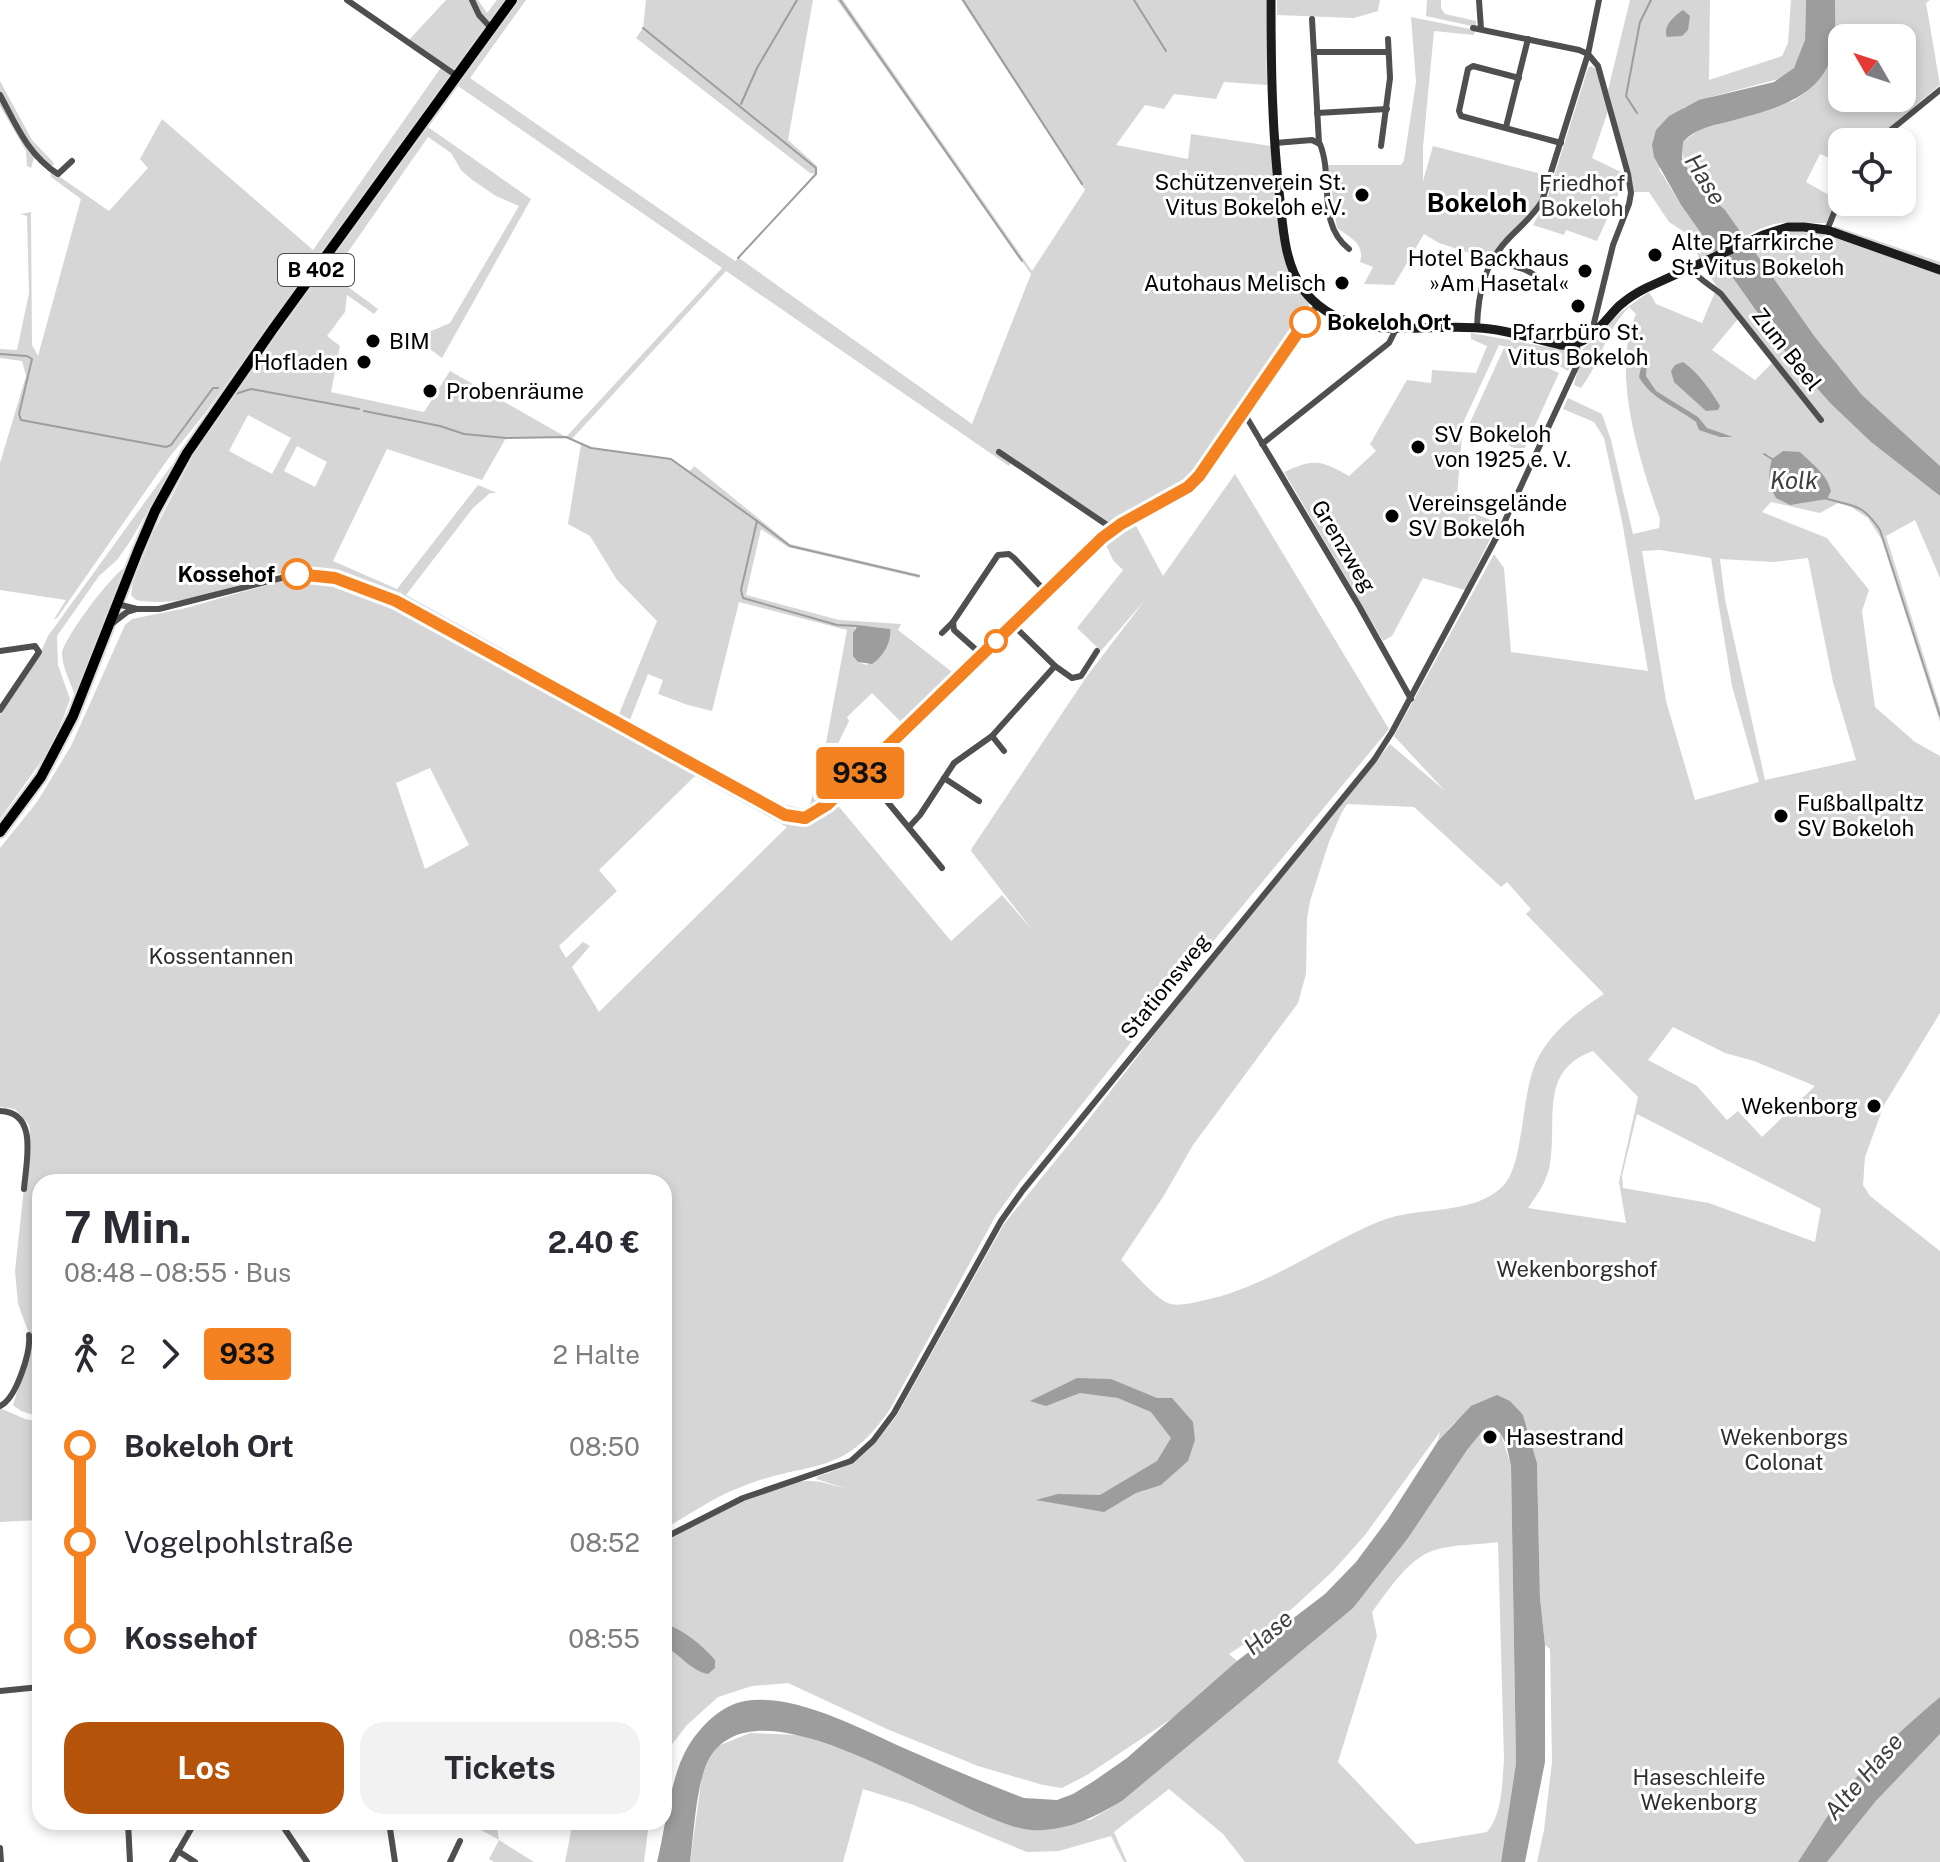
<!DOCTYPE html>
<html lang="de">
<meta charset="utf-8">
<style>
:root{--surface:#fff;--page:#f2f2f3;--text:#2b2b33;--muted:#7c7c81;--accent:#b45309}
body{margin:0;font-family:"Public Sans",sans-serif;background:var(--page);color:var(--text);height:100vh;display:flex;flex-direction:column;font-size:30px;white-space:nowrap}
*{box-sizing:border-box;margin:0}
p{font-size:26px;color:var(--muted)}
.icon{flex:none;width:44px;height:44px;fill:none;stroke:currentColor;stroke-width:2;stroke-linecap:round;stroke-linejoin:round}
.map{position:relative;flex:1;overflow:hidden}
.details{position:absolute;left:32px;top:1174px;width:640px;height:656px;display:flex;flex-direction:column;background:var(--surface);border-radius:24px;box-shadow:0 4px 12px #0003}
.details>*{flex:none}
.badge{padding:0 16px;border-radius:6px;font-size:28px;line-height:52px}
.needle{width:52px;rotate:309deg}
.buttons{position:absolute;left:1828px;top:24px;display:grid;gap:16px}
.buttons a{display:grid;place-items:center;width:88px;height:88px;border-radius:16px;background:var(--surface);box-shadow:0 4px 12px #0003;font-size:40px}
.map>.badge{position:absolute;translate:-50% -50%;box-shadow:0 0 0 4px #fff}
.legs{display:flex;align-items:center;gap:12px;height:88px;padding:0 32px;font-size:26px}
.legs p{margin-inline-start:auto}
.head{display:flex;align-items:center;justify-content:space-between;height:136px;padding:0 32px}
h1{font-size:44px;font-weight:700;line-height:60px}
.button{display:flex;gap:16px;margin-top:auto;padding:16px 32px}
.button a{flex:1;height:92px;border-radius:24px;background:var(--accent);color:#fff;font-size:32px;font-weight:700;line-height:92px;text-align:center}
.button a+a{background:var(--page);color:var(--text)}
ul{padding:0 32px;list-style:none}
li{display:flex;align-items:center;gap:28px;height:96px;font-size:30px}
li i{display:grid;place-items:center;width:12px;height:100%;margin:0 10px;background:currentColor}
li i::after{content:'';width:20px;height:20px;margin:-10px;border:6px solid;border-radius:50%;background:var(--surface)}
li p{margin-inline-start:auto}
li:first-child i{background:linear-gradient(#0000 50%,currentColor 0)}
li:last-child i{background:linear-gradient(currentColor 50%,#0000 0)}
.map>svg:first-child{display:block}
</style>
<div class="map">
<svg width="1940" height="1862" viewBox="0 0 1940 1862">
<rect width="100%" height="100%" fill="#fff"/>
<g fill="#d6d6d6" fill-rule="evenodd">
<path d="M446 0H478L487 13 497 0H504L206 412 168 459 57 618 54 619 66 600 0 590V463L26 376 22 361 0 358V349L17 350 29 293 27 216 20 214 31 212 32 345 38 356 81 199 51 177 50 171 34 158 31 168 27 166 26 151 0 106V81L32 140 54 163 50 170 109 211 148 168 140 159 162 119 313 250 442 66 407 42Z"/>
<path d="M519 0H526L470 78 735 261 739 258 972 424 1031 274 837 0H843L1032 271 1085 190 961 0H1266L1267 85 1224 82 1216 99 1174 94 1164 109 1145 105 1116 145 1188 159 1191 134 1271 146 1279 223 1309 302 1308 311 1242 410 1190 481 1114 524H1106L1012 461 1009 466 726 271 571 440 566 437 506 438 482 480 387 449 333 561 397 589 478 485 497 493H490L473 508 406 595 619 714 657 621 617 580 590 536 568 524 581 444 591 448 671 459 690 471 694 466 790 544 920 575 919 578 788 547 761 529 746 595 839 620 901 624 898 630 956 675 904 725 872 693 847 717 849 721 827 766 843 783C822 803 816 818 785 814L398 600 401 591 395 599C363 586 329 567 294 571 240 579 190 610 136 600L131 595 133 582 153 533 194 454 227 403 425 125 531 199 442 358 415 338 450 323 519 206 496 196 471 179 461 170 451 153 428 137 332 275 378 309 374 314 347 295 345 312 327 336 340 346 331 392 424 412 450 371 566 437 722 268 458 86ZM248 415 291 438 272 474 229 451ZM297 446 327 462 315 487 284 471ZM739 602 847 630 823 759 810 804 804 809 782 804 630 720 648 674 663 680 658 694 688 705 712 711ZM857 625 890 629 867 665 858 662 855 628Z"/>
<path d="M646 0H813L788 140 817 166 816 174 810 173 636 38 643 28Z"/>
<path d="M1277 0H1380L1378 11 1354 18 1277 15Z"/>
<path d="M1427 0H1441V8L1445 14 1476 21V27L1426 16Z"/>
<path d="M1630 0H1710L1709 80 1782 56 1788 43 1791 0H1806L1805 40 1801 54 1794 68 1783 78 1714 96 1683 108 1659 169 1681 205 1787 354 1830 403 1871 442 1940 496V578L1915 520 1886 536 1940 708V722L1882 540 1868 518 1851 507 1838 503 1820 513 1771 502 1762 512 1827 538 1869 590 1862 611 1875 707 1915 742 1940 756V1013L1884 1105 1865 1157 1863 1185 1870 1196 1940 1251V1697C1904 1727 1867 1761 1839 1799 1825 1819 1812 1841 1798 1862H1537L1544 1830 1552 1762 1550 1649 1545 1645 1540 1598 1537 1463 1523 1415 1455 1422 1438 1441 1440 1432 1365 1535 1333 1571 1294 1607 1257 1636 1229 1654 1237 1661 1177 1715 1087 1775 1062 1788 1043 1785 978 1766 887 1729 788 1683 752 1686 718 1697 687 1725 664 1755V1542C698 1524 774 1479 810 1481 822 1481 835 1486 847 1489L816 1479 818 1476C861 1464 871 1449 897 1415L1004 1224 1082 1128 1178 1004 1390 744 1445 791 1394 736 1494 554 1504 568 1511 652 1648 671 1622 521 1604 438 1594 422 1563 409 1568 398 1602 414 1611 440 1633 534 1659 528 1660 519C1640 460 1610 373 1636 314L1629 307C1604 333 1602 360 1581 388L1574 385 1583 349 1621 312 1649 292 1656 304 1702 323 1715 292 1738 319 1712 350 1755 380 1775 360 1715 284 1699 258 1689 235 1669 222 1649 192H1634L1608 90ZM1660 550 1711 558 1732 686 1759 782 1695 800 1666 701 1642 551ZM1808 558 1833 682 1856 760 1765 780 1725 599 1720 559 1774 562ZM1347 804 1414 807 1501 887 1507 882 1531 909 1526 914 1604 994C1578 1011 1550 1032 1536 1062 1527 1083 1525 1110 1521 1133 1518 1150 1515 1172 1504 1185 1474 1217 1417 1205 1378 1222 1318 1247 1266 1288 1201 1301 1192 1303 1180 1306 1171 1304 1157 1301 1132 1270 1121 1260L1163 1197 1193 1145 1298 1003 1306 974 1307 918 1310 901 1329 842 1341 814ZM1673 1027 1725 1053 1754 1061 1815 1086 1762 1137 1738 1111 1727 1120 1697 1086 1648 1060ZM1593 1051 1638 1097 1619 1182 1626 1223 1528 1208C1538 1194 1547 1181 1550 1164 1558 1119 1538 1071 1593 1051ZM1637 1114 1821 1209 1815 1242 1709 1203 1623 1188 1622 1176Z"/>
<path d="M1835 0H1930L1926 3 1940 85 1872 142H1842V163L1820 154 1806 182 1836 199 1826 223C1787 223 1780 217 1744 237 1738 229 1732 219 1725 211 1708 190 1678 173 1683 142L1699 130 1793 101C1836 74 1835 47 1835 0ZM1842 38H1902V98H1842Z"/>
<path d="M1411 17 1475 30 1474 35 1434 31 1423 147V181L1433 146 1549 176 1534 211 1488 259 1439 243 1424 234 1394 285 1364 284 1373 267 1360 262C1365 244 1351 238 1337 228L1328 165H1401L1404 160 1416 82Z"/>
<path d="M1591 66 1598 70 1609 108 1592 158 1627 175 1597 241 1566 230 1564 235 1533 225 1546 202 1588 68Z"/>
<path d="M1834 226 1940 262V266L1834 228Z"/>
<path d="M1804 230 1815 231 1940 274V466L1862 395 1815 337 1750 247 1784 232Z"/>
<path d="M1471 333 1569 351 1573 360 1568 371 1542 356 1499 345 1463 423 1457 497 1466 501 1464 509 1498 523 1465 590 1423 578 1392 636 1383 641 1284 472C1314 458 1321 460 1349 476L1376 451 1370 444 1407 380 1431 383 1432 370 1476 373 1487 346 1471 339Z"/>
<path d="M1504 348 1559 373 1523 452 1468 427Z"/>
<path d="M176 463 129 543 117 560 99 576 57 636 58 665 70 699 64 716 50 749 0 819V715L39 656 48 636 171 466Z"/>
<path d="M1235 474 1389 729 1168 996 1020 1182 995 1217 890 1409C842 1480 809 1459 741 1487 714 1497 689 1515 664 1529V1182H40V1417L21 1411 13 1405 33 1342H38L31 1339 18 1304 15 1271 30 1132 29 1125 15 1109 0 1107V848L37 802 71 746 125 625 132 619 186 608 295 577 316 576 391 602 514 666 784 817C806 823 817 814 835 802L951 941 1002 895 1033 931 971 851 972 848 1087 676 1145 600 1101 651 1077 628 1123 570 1113 560 1104 541 1134 522 1163 576ZM430 768 469 845 425 869 396 783ZM695 776 787 827 599 1012 572 967 590 946 583 942 566 958 559 946 617 891 599 870Z"/>
<path d="M124 568 82 682 75 696C71 683 62 667 62 654 63 639 110 577 124 568Z"/>
<path d="M0 1408 25 1419 40 1422V1520L0 1522Z"/>
<path d="M1481 1433 1482 1444 1494 1443 1501 1434 1511 1466 1516 1763 1501 1862H1245L1223 1834 1169 1789 1114 1832 1127 1862H1124L1111 1836 1059 1851 1027 1852 911 1804 863 1789 843 1862H690L702 1776 709 1759 718 1746 750 1733 801 1735 862 1756 997 1819 1090 1820 1122 1801 1281 1667ZM1498 1542 1504 1759C1502 1783 1503 1813 1487 1832L1416 1844 1338 1762 1377 1636 1372 1612C1388 1591 1408 1558 1435 1550 1454 1544 1478 1545 1498 1542Z"/>
<path d="M1940 1734V1862H1827L1875 1802Z"/>
<path d="M467 1822H496L499 1840 534 1862H494L489 1859 499 1840Z"/>
<path d="M573 1822H649L644 1862H565Z"/>
</g>
<g fill="#9d9d9d">
<path d="M1806 0H1835C1835 16 1836 34 1833 50 1823 100 1769 110 1727 122 1710 126 1695 129 1683 142L1682 158 1689 171 1699 186 1725 210 1815 337 1862 395 1940 466V496L1871 442 1830 403 1787 354 1681 205 1654 157 1652 145 1656 130 1669 116 1699 100 1774 82 1794 68 1805 40Z"/>
<path d="M1683 10 1690 16 1688 30 1682 36 1667 37C1662 27 1674 16 1683 10Z"/>
<path d="M1643 357 1647 361 1646 376 1656 391 1698 417 1707 428 1733 437H1720L1699 430 1696 422C1677 407 1652 400 1639 377Z"/>
<path d="M1683 362C1698 372 1711 391 1720 406L1718 410 1706 411 1674 382 1671 371 1675 365Z"/>
<path d="M1783 451 1800 452C1812 464 1827 474 1831 491L1827 499 1790 505 1776 498C1768 485 1768 473 1772 459Z"/>
<path d="M858 625 890 629C892 641 883 657 872 664L858 662 853 656V633Z"/>
<path d="M1077 1378 1111 1379 1157 1398H1172L1193 1422 1195 1440 1188 1461 1161 1485 1136 1493 1104 1512 1036 1500 1058 1494 1100 1495 1157 1461 1171 1438 1151 1412 1118 1398 1080 1393 1046 1406 1030 1401Z"/>
<path d="M1497 1395 1510 1401 1523 1415 1537 1463 1540 1598 1545 1645V1762L1525 1862H1501L1516 1763 1511 1466C1508 1452 1506 1435 1493 1427L1481 1433 1467 1450 1408 1538 1353 1608 1122 1801C1093 1818 1065 1832 1031 1830 964 1825 758 1666 708 1761 696 1785 694 1834 690 1862H657C666 1827 670 1775 689 1745 701 1726 721 1705 745 1701 796 1693 860 1729 906 1749 945 1766 984 1783 1024 1798L1057 1800 1073 1794 1094 1781 1127 1758 1237 1661 1325 1594 1356 1562 1388 1519 1438 1441 1471 1406Z"/>
<path d="M664 1623C685 1631 700 1643 715 1660V1668L708 1674C691 1671 680 1654 664 1646Z"/>
<path d="M1940 1697V1734L1875 1802 1827 1862H1798C1812 1841 1825 1819 1839 1799 1867 1761 1904 1727 1940 1697Z"/>
</g>
<g fill="none" stroke-linecap="round" stroke-linejoin="round">
<g stroke="#9d9d9d" stroke-width="2">
<path d="M840 0 1022 261"/>
<path d="M963 0 1082 184"/>
<path d="M1134 0 1166 51"/>
<path d="M643 28 816 168V174L738 258"/>
<path d="M741 104 757 68 797 0"/>
<path d="M1637 113 1626 96 1640 22 1651 0"/>
<path d="M0 354 27 356 32 359 19 414 21 420 166 447 171 445 213 388H218"/>
<path d="M235 394 251 389 359 409"/>
<path d="M364 411 440 426 464 434 506 438 566 437 591 448 671 459 757 521 741 590 743 598 837 625 857 626"/>
<path d="M1764 454 1772 459"/>
<path d="M1824 498C1854 507 1861 502 1880 530L1940 716"/>
<path d="M757 521 790 546 919 576"/>
</g>
<defs>
<path id="primary" d="M0 832 41 777 73 716 138 551 155 511 187 453 273 329 512 0"/>
</defs>
<use href="#primary" stroke="#dbdbdb" stroke-width="14"/>
<g stroke="#4f4f4f" stroke-width="6">
<path d="M347 0 457 76"/>
<path d="M472 0 479 15 491 28"/>
<path d="M1479 0 1481 29"/>
<path d="M1312 19 1319 143"/>
<path d="M1473 28 1579 50 1588 54 1598 66 1628 174 1631 193 1629 204 1613 245 1594 323 1596 330"/>
<path d="M1314 52H1388"/>
<path d="M1519 78 1473 66 1468 69 1459 111 1461 116 1561 143"/>
<path d="M0 95C16 125 28 155 58 174L72 161"/>
<path d="M1317 113 1387 109"/>
<path d="M1506 127 1528 39"/>
<path d="M1876 142 1940 90"/>
<path d="M1275 143 1312 140 1320 144C1334 179 1316 223 1349 249"/>
<path d="M1381 146 1390 78 1388 39"/>
<path d="M1827 230 1842 193"/>
<path d="M1491 259C1506 266 1532 267 1540 281"/>
<path d="M1691 268C1696 278 1712 286 1721 294L1821 420"/>
<path d="M1477 328C1478 291 1485 261 1512 235 1524 223 1534 215 1542 201L1588 54 1599 0"/>
<path d="M1244 413 1359 606 1411 699"/>
<path d="M1262 444 1389 343 1397 327"/>
<path d="M999 452 1113 529"/>
<path d="M117 604 137 609H159L297 574 335 578 396 601 785 815 805 818 828 804 1108 534 1192 483 1318 304"/>
<path d="M110 625 127 612 137 609"/>
<path d="M1013 625 1055 666 1072 678 1081 676 1097 651"/>
<path d="M942 633 953 622"/>
<path d="M0 651 35 646 39 652 0 710"/>
<path d="M982 655 954 630 953 622 998 555 1009 554 1014 558 1046 592"/>
<path d="M992 736 1004 751"/>
<path d="M862 771 942 868"/>
<path d="M944 778 979 801"/>
<path d="M909 827 920 815 954 763 992 736 1055 666"/>
<path d="M0 1111C39 1112 26 1162 24 1189"/>
<path d="M0 1406C16 1399 31 1352 29 1335"/>
<path d="M664 1538 743 1498 851 1461 873 1441 894 1413 1001 1221 1023 1190 1374 760 1392 732 1503 525 1578 363 1577 344"/>
<path d="M0 1691 40 1687"/>
<path d="M128 1822 130 1862"/>
<path d="M280 1822 307 1862"/>
<path d="M389 1822 395 1862"/>
<path d="M0 1848 1 1862"/>
<path d="M178 1851 195 1862"/>
<path d="M172 1862 195 1822"/>
<path d="M450 1862 460 1841"/>
</g>
<path stroke="#1c1c1c" stroke-width="9" d="M1271 0C1271 67 1272 133 1280 200 1283 229 1285 263 1302 288 1315 306 1335 319 1356 324 1400 334 1446 323 1490 329 1514 332 1538 340 1561 345 1588 348 1602 323 1619 306 1627 299 1636 293 1646 288L1763 235 1788 227H1804L1827 230 1940 270"/>
<use href="#primary" stroke="#000" stroke-width="10"/>
</g>
<g fill="none" stroke-linecap="round" stroke-linejoin="round">
<defs>
<path id="line-1" d="M297 574 335 578 396 601 785 815 805 818 828 804 1102 538 1121 524 1188 487 1199 476 1305 322"/>
</defs>
<use href="#line-1" stroke="#fff" stroke-width="18"/>
<use href="#line-1" stroke="#f58220" stroke-width="12"/>
</g>
<g fill="#000" stroke="#fff" stroke-width="3">
<circle cx="1362" cy="195" r="8"/>
<circle cx="1655" cy="255" r="8"/>
<circle cx="1585" cy="271" r="8"/>
<circle cx="1342" cy="283" r="8"/>
<circle cx="1578" cy="306" r="8"/>
<circle cx="373" cy="341" r="8"/>
<circle cx="364" cy="362" r="8"/>
<circle cx="430" cy="391" r="8"/>
<circle cx="1418" cy="447" r="8"/>
<circle cx="1392" cy="516" r="8"/>
<circle cx="1781" cy="816" r="8"/>
<circle cx="1874" cy="1106" r="8"/>
<circle cx="1490" cy="1437" r="8"/>
</g>
<g fill="#fff" stroke="#f58220" stroke-width="4">
<circle cx="1305" cy="322" r="14"/>
<circle cx="297" cy="574" r="14"/>
<circle cx="996" cy="641" r="10"/>
</g>
<g text-anchor="middle" dominant-baseline="central" stroke-width="6" stroke-linejoin="round" paint-order="stroke">
<rect fill="#fff" stroke="#4c4c4c" stroke-width="2" x="278" y="254" width="76" height="32" rx="6"/>
<g font-size="20" font-weight="bold" fill="#000">
<text x="316" y="270">B 402</text>
</g>
<g font-size="22" fill="#000" stroke="#fff" text-anchor="start">
<text x="1346" y="182" text-anchor="end">Schützenverein St.<tspan x="1346" dy="25">Vitus Bokeloh e.V.</tspan></text>
<text x="1671" y="242">Alte Pfarrkirche<tspan x="1671" dy="25">St. Vitus Bokeloh</tspan></text>
<text x="1569" y="258" text-anchor="end">Hotel Backhaus<tspan x="1569" dy="25">»Am Hasetal«</tspan></text>
<text x="1326" y="283" text-anchor="end">Autohaus Melisch</text>
<text x="1578" y="332" text-anchor="middle">Pfarrbüro St.<tspan x="1578" dy="25">Vitus Bokeloh</tspan></text>
<text x="389" y="341">BIM</text>
<text x="348" y="362" text-anchor="end">Hofladen</text>
<text x="446" y="391">Probenräume</text>
<text x="1434" y="434">SV Bokeloh<tspan x="1434" dy="25">von 1925 e. V.</tspan></text>
<text x="1408" y="503">Vereinsgelände<tspan x="1408" dy="25">SV Bokeloh</tspan></text>
<text x="1797" y="803">Fußballpaltz<tspan x="1797" dy="25">SV Bokeloh</tspan></text>
<text x="1858" y="1106" text-anchor="end">Wekenborg</text>
<text x="1506" y="1437">Hasestrand</text>
</g>
<g font-size="22" fill="#2d2d2d" stroke="#fff">
<text x="1582" y="183">Friedhof<tspan x="1582" dy="25">Bokeloh</tspan></text>
<text x="221" y="956">Kossentannen</text>
<text x="1577" y="1269">Wekenborgshof</text>
<text x="1784" y="1437">Wekenborgs<tspan x="1784" dy="25">Colonat</tspan></text>
<text x="1699" y="1777">Haseschleife<tspan x="1699" dy="25">Wekenborg</tspan></text>
</g>
<g font-size="22" font-weight="bold" fill="#000" stroke="#fff" text-anchor="start">
<text x="1327" y="322">Bokeloh Ort</text>
<text x="275" y="574" text-anchor="end">Kossehof</text>
</g>
<g font-size="22" fill="#000" stroke="#fff">
<text transform="translate(1787 349) rotate(52)">Zum Beel</text>
<text transform="translate(1344 546) rotate(59)">Grenzweg</text>
<text transform="translate(1165 986) rotate(-51)">Stationsweg</text>
</g>
<g font-size="24" font-style="italic" fill="#3e3e3e" stroke="#fff">
<text transform="translate(1706 179) rotate(58)">Hase</text>
<text x="1794" y="480">Kolk</text>
<text transform="translate(1268 1632) rotate(-40)">Hase</text>
<text transform="translate(1863 1776) rotate(-49)">Alte Hase</text>
</g>
<g font-size="26" font-weight="bold" fill="#000" stroke="#fff">
<text x="1477" y="202">Bokeloh</text>
</g>
</g>
</svg>
<div class="buttons">
<a><svg class="needle" viewBox="-14 -14 28 28"><path d="M0-13l5 13h-10z" fill="#e53935"/><path d="M0 13l5-13h-10z" fill="#7c7c81"/></svg></a>
<a><svg class="icon" aria-label="locate" viewBox="0 0 24 24"><circle cx="12" cy="12" r="6"/><path d="M12 2v4M12 18v4M2 12h4M18 12h4"/></svg></a>
</div>
<b class="badge" style="left:860px;top:773px;background:#f58220;color:#111">933</b>
<section class="details">
<div class="head"><div><h1>7 Min.</h1><p>08:48 – 08:55 · Bus</p></div><b>2.40 €</b></div>
<div class="legs"><svg class="icon" aria-label="walk" viewBox="0 0 24 24"><circle cx="13" cy="4" r="2"/><path d="M13 8l-2 6 4 7M11 14l-3 7M7 12l3-4h3l4 4"/></svg>2<svg class="icon" aria-label="forward" viewBox="0 0 24 24"><path d="M9 5l7 7-7 7"/></svg><b class="badge" style="background:#f58220;color:#111">933</b><p>2 Halte</p></div>
<ul>
<li><i style="color:#f58220"></i><b>Bokeloh Ort</b><p>08:50</p></li>
<li><i style="color:#f58220"></i><span>Vogelpohlstraße</span><p>08:52</p></li>
<li><i style="color:#f58220"></i><b>Kossehof</b><p>08:55</p></li>
</ul>
<div class="button"><a>Los</a><a>Tickets</a></div>
</section>
</div>
